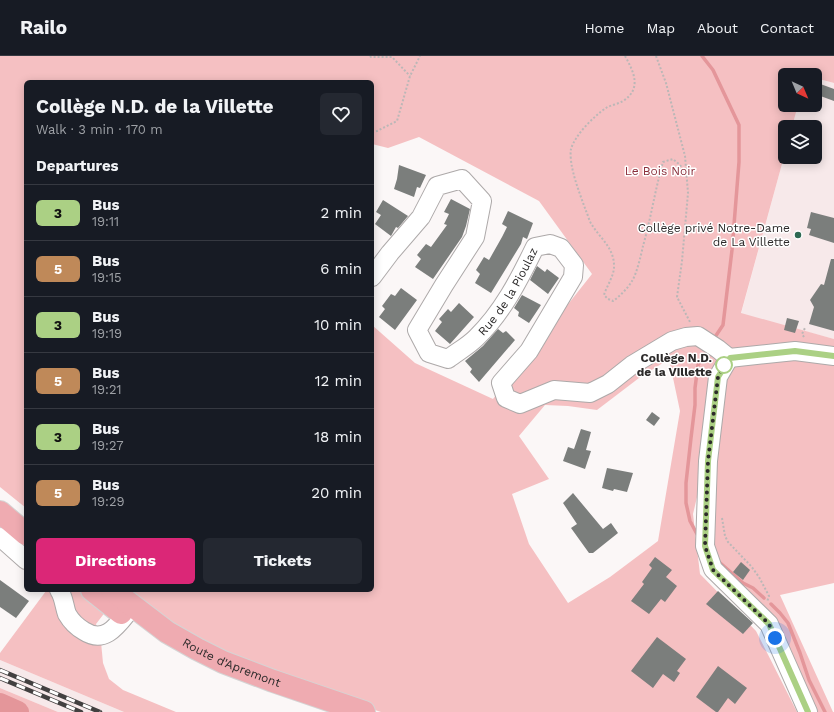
<!DOCTYPE html>
<meta charset="utf-8">
<style>
:root{--surface:#171b24;--page:#242831;--text:#f1f3f6;--muted:#9ea1a6;--line:#363941;--accent:#db2777}
body{margin:0;font-family:"Work Sans",sans-serif;background:var(--page);color:var(--text);height:100vh;display:flex;flex-direction:column;font-size:15px;white-space:nowrap}
*{box-sizing:border-box;margin:0}
p{font-size:13px;color:var(--muted)}
.icon{flex:none;width:22px;height:22px;fill:none;stroke:currentColor;stroke-width:2;stroke-linecap:round;stroke-linejoin:round}
.map{position:relative;flex:1;overflow:hidden}
.sheet{position:absolute;left:24px;top:24px;width:350px;height:512px;display:flex;flex-direction:column;background:var(--surface);border-radius:6px;box-shadow:0 2px 10px #0003}
.sheet>*{flex:none}
.badge{padding:0 8px;border-radius:6px;font-size:14px;line-height:26px}
.needle{width:26px;rotate:136deg}
.controls{position:absolute;left:778px;top:12px;display:grid;gap:8px}
.controls a{display:grid;place-items:center;width:44px;height:44px;border-radius:6px;background:var(--surface);box-shadow:0 2px 10px #0003;font-size:20px}
.you{position:absolute;width:20px;height:20px;margin:-10px;border:3px solid #fff;border-radius:50%;background:#1a73e8;box-shadow:0 0 0 6px #1a73e833}
.map>.badge{position:absolute;translate:-50% -50%;box-shadow:0 0 0 2px #fff}
h2{padding:0 12px;font-size:15px;line-height:36px}
.round{display:grid;place-items:center;flex:none;width:42px;height:42px;border-radius:6px;background:var(--page)}
.head{display:flex;align-items:center;justify-content:space-between;height:68px;padding:0 12px}
h1{font-size:19px;font-weight:700;line-height:30px}
.button{display:flex;gap:8px;margin-top:auto;padding:8px 12px}
.button a{flex:1;height:46px;border-radius:6px;background:var(--accent);color:#fff;font-size:16px;font-weight:700;line-height:46px;text-align:center}
.button a+a{background:var(--page);color:var(--text)}
ul{padding:0;list-style:none}
li{display:flex;align-items:center;gap:12px;height:56px;padding:0 12px;border-top:1px solid var(--line)}
li div{flex:1}
li b{display:block;font-size:15px}
li em{font-style:normal}
li .badge{min-width:44px;font-weight:700;text-align:center}
header{display:flex;align-items:center;gap:24px;box-sizing:border-box;height:56px;padding:0 20px;background:var(--surface);border-bottom:1px solid var(--line)}
header strong{font-size:19px}
nav{display:flex;gap:22px;margin-inline-start:auto;font-size:14px}
.map>svg:first-child{display:block}
</style>
<header>
<strong>Railo</strong>
<nav><a>Home</a><a>Map</a><a>About</a><a>Contact</a></nav>
</header>
<div class="map">
<svg width="834" height="656" viewBox="0 0 834 656">
<rect width="100%" height="100%" fill="#fbf7f7"/>
<g fill="#f7e9ea">
<path d="M815 22 834 27V283L741 258 785 97V101H815V71H792L798 49H815Z"/>
<path d="M0 604 124 656H58L0 632Z"/>
</g>
<g fill="#f5c0c2" fill-rule="evenodd">
<path d="M0 0H834V27L815 22V19H785V49H798L792 71H785V97L741 257 834 283V527L780 539 833 656H818L782 583 721 511 713 490 717 401 725 323 693 458 700 518 756 575 797 656H381L299 629 224 598 172 569 129 534H372V269L415 307 493 343 592 218 539 145 419 81 388 92 372 88V26H26V452L0 431ZM669 303 680 355 658 485 610 521 568 547 529 488 512 438 549 423 519 380 545 349 568 350 597 354 639 322Z"/>
<path d="M45 534H82L106 555 96 568 101 586 103 607 109 623 123 634 176 656H124L0 604V597L46 535Z"/>
<path d="M0 632 58 656H0Z"/>
</g>
<g fill="none" stroke-linecap="round" stroke-linejoin="round">
<g stroke="#e4969a" stroke-width="3.5">
<path d="M702 0 713 14 739 69V106L732 194 723 269 713 284"/>
<path d="M698 480 690 465 686 447V427L691 382 695 349V332L698 309 708 293"/>
<path d="M718 505 743 527 753 532 764 542"/>
<path d="M771 548 780 557 788 567 800 597 809 624 825 656"/>
</g>
<path stroke="#e4969a" stroke-width="22" d="M0 648 18 656"/>
</g>
<g fill="#7b7e7c">
<path d="M815 26 834 33V45L815 38Z"/>
<path d="M399 109 426 119 420 132 417 131 414 141 394 133 397 123Z"/>
<path d="M451 143 470 153 466 170 462 181 433 223 415 211 421 203 417 199 426 188 431 191 447 169 444 168 449 158 444 156Z"/>
<path d="M383 144 408 160 398 172 396 171 391 180 375 168 381 159 376 156Z"/>
<path d="M508 155 533 167 527 183 523 181 521 188 491 237 475 227 480 218 476 214 484 201 489 204 502 181 507 171 502 168Z"/>
<path d="M811 156 834 162V187L809 179 811 173 807 172Z"/>
<path d="M831 203H834V275L809 268 814 251 810 244 821 228 824 229Z"/>
<path d="M537 210 545 216 547 213 559 222 548 238 530 224Z"/>
<path d="M401 232 417 244 395 274 379 261 385 253 382 250 391 238 395 240Z"/>
<path d="M522 239 541 249 529 267 518 260 519 256 514 252Z"/>
<path d="M459 247 474 261 450 288 435 275 442 266 439 263 448 253 451 256Z"/>
<path d="M787 262 799 265 795 277 784 274Z"/>
<path d="M498 273 503 277 506 275 515 284 479 326 470 316 472 313 465 305 483 290Z"/>
<path d="M652 356 660 362 654 370 646 364Z"/>
<path d="M581 373 591 376 586 394 591 395 585 413 563 405 568 391 574 393Z"/>
<path d="M607 412 633 417 627 436 614 433 613 435 602 432Z"/>
<path d="M573 437 603 473 611 467 618 477 593 497H589L571 472 577 468 563 447Z"/>
<path d="M655 501 672 514 666 521 677 530 665 546 661 543 649 558 631 545 644 528 642 526 652 512 649 509Z"/>
<path d="M741 506 750 514 743 524 733 516Z"/>
<path d="M0 524 29 545 16 562 0 551Z"/>
<path d="M718 535 753 567 743 578 706 548Z"/>
<path d="M657 581 686 603 677 615 680 617 674 626 663 618 653 632 631 615Z"/>
<path d="M718 610 747 632 735 648 728 642 718 656H716L696 641Z"/>
</g>
<g fill="none" stroke-linecap="round" stroke-linejoin="round">
<defs>
<g id="minor">
<path id="s1" d="M372 221 390 197 421 161 437 130 462 123 482 145 475 181 444 229 417 274 429 297 448 303C457 296 468 290 476 282 502 257 519 224 535 191L550 188 561 192 574 209 573 221 529 295 501 327 506 342 520 348 554 334 590 337 608 328 632 309 672 285 686 281 698 280 718 293 729 302"/>
<path d="M729 302 718 321 708 405 705 490 713 513 769 568 808 656"/>
<path d="M729 302 795 295 834 300"/>
<path d="M0 481 26 504"/>
<path d="M59 534C64 541 64 550 67 558 71 565 77 571 84 575 107 590 120 565 133 550"/>
</g>
<g id="major">
<path d="M0 456 26 478"/>
<path d="M92 534 121 557"/>
<path id="s2" d="M112 534 167 576 197 593 223 606 273 625 364 656"/>
</g>
</defs>
<use href="#minor" stroke="#ada9a9" stroke-width="20"/>
<use href="#major" stroke="#d5d4d4" stroke-width="24"/>
<g stroke="#bbb7b7" stroke-width="2" stroke-dasharray="2 2" stroke-linecap="butt">
<path d="M370 0 371 1H392L410 20"/>
<path d="M625 0C634 16 642 33 623 45 618 48 611 49 606 52 594 60 575 79 571 93 570 98 571 106 572 111 575 126 581 141 586 155 588 159 589 165 592 169 600 182 613 191 614 208 615 219 607 229 604 239L608 243 613 245C620 240 628 232 632 225 637 217 641 199 643 190 651 162 655 134 663 106L673 103 680 109 686 119"/>
<path d="M656 0 666 27 685 100 688 137 682 205 677 241 690 266"/>
<path d="M372 76 377 75 397 65 410 20 420 0"/>
<path d="M804 281 802 278 805 272"/>
<path d="M722 462 725 480 728 486 751 510 759 521 769 540 767 546"/>
</g>
<use href="#minor" stroke="#fff" stroke-width="18"/>
<use href="#major" stroke="#efabb1" stroke-width="22"/>
<defs>
<g id="rail">
<path d="M0 614 100 656"/>
<path d="M0 622 81 656"/>
</g>
</defs>
<use href="#rail" stroke="#424040" stroke-width="4.5"/>
<use href="#rail" stroke="#fff" stroke-width="3" stroke-dasharray="9" stroke-linecap="butt"/>
</g>
<g fill="none" stroke-linecap="round" stroke-linejoin="round">
<defs>
<path id="line" d="M808 656 769 568 713 514 705 490 708 405 718 321 730 302 795 295 834 300"/>
</defs>
<use href="#line" stroke="#fff" stroke-width="9"/>
<use href="#line" stroke="#abd084" stroke-width="6"/>
<path stroke="#2c2a2a" stroke-width="4" stroke-dasharray="0 7.2" d="M724 309 718 321 708 405 705 490 713 514 769 568 775 582"/>
</g>
<circle fill="#2d6852" stroke="#fff" stroke-width="1.5" cx="798" cy="179" r="4"/>
<circle fill="#fff" stroke="#abd084" stroke-width="2" cx="724" cy="309" r="8"/>
<g text-anchor="middle" dominant-baseline="central" stroke-width="3" stroke-linejoin="round" paint-order="stroke">
<g font-size="12" fill="#8a2f3b" stroke="#fff">
<text x="660" y="115">Le Bois Noir</text>
</g>
<g font-size="12" fill="#2c2a2a" stroke="#fff" text-anchor="end">
<text x="790" y="172">Collège privé Notre-Dame<tspan x="790" dy="14">de La Villette</tspan></text>
</g>
<g font-size="12" fill="#2c2a2a" stroke="#fff">
<text stroke="none"><textPath href="#s1" startOffset="452">Rue de la Pioulaz</textPath></text>
<text stroke="none"><textPath href="#s2" startOffset="141">Route d'Apremont</textPath></text>
</g>
<g font-size="12" font-weight="bold" fill="#2c2a2a" stroke="#fff" text-anchor="end">
<text x="712" y="302">Collège N.D.<tspan x="712" dy="14">de la Villette</tspan></text>
</g>
</g>
</svg>
<div class="controls">
<a><svg class="needle" viewBox="-14 -14 28 28"><path d="M0-13l5 13h-10z" fill="#e53935"/><path d="M0 13l5-13h-10z" fill="#9ea1a6"/></svg></a>
<a><svg class="icon" aria-label="layers" viewBox="0 0 24 24"><path d="M12 4l9 5-9 5-9-5zM3 14l9 5 9-5"/></svg></a>
</div>
<div class="you" style="left:775px;top:582px"></div>
<section class="sheet">
<div class="head"><div><h1>Collège N.D. de la Villette</h1><p>Walk · 3 min · 170 m</p></div><a class="round"><svg class="icon" aria-label="heart" viewBox="0 0 24 24"><path d="M12 20l-8-8c-3-5 5-10 8-4 3-6 11-1 8 4z"/></svg></a></div>
<h2>Departures</h2>
<ul>
<li><span class="badge" style="background:#abd084;color:#111">3</span><div><b>Bus</b><p>19:11</p></div><em>2 min</em></li>
<li><span class="badge" style="background:#bf8959;color:#fff">5</span><div><b>Bus</b><p>19:15</p></div><em>6 min</em></li>
<li><span class="badge" style="background:#abd084;color:#111">3</span><div><b>Bus</b><p>19:19</p></div><em>10 min</em></li>
<li><span class="badge" style="background:#bf8959;color:#fff">5</span><div><b>Bus</b><p>19:21</p></div><em>12 min</em></li>
<li><span class="badge" style="background:#abd084;color:#111">3</span><div><b>Bus</b><p>19:27</p></div><em>18 min</em></li>
<li><span class="badge" style="background:#bf8959;color:#fff">5</span><div><b>Bus</b><p>19:29</p></div><em>20 min</em></li>
</ul>
<div class="button"><a>Directions</a><a>Tickets</a></div>
</section>
</div>
